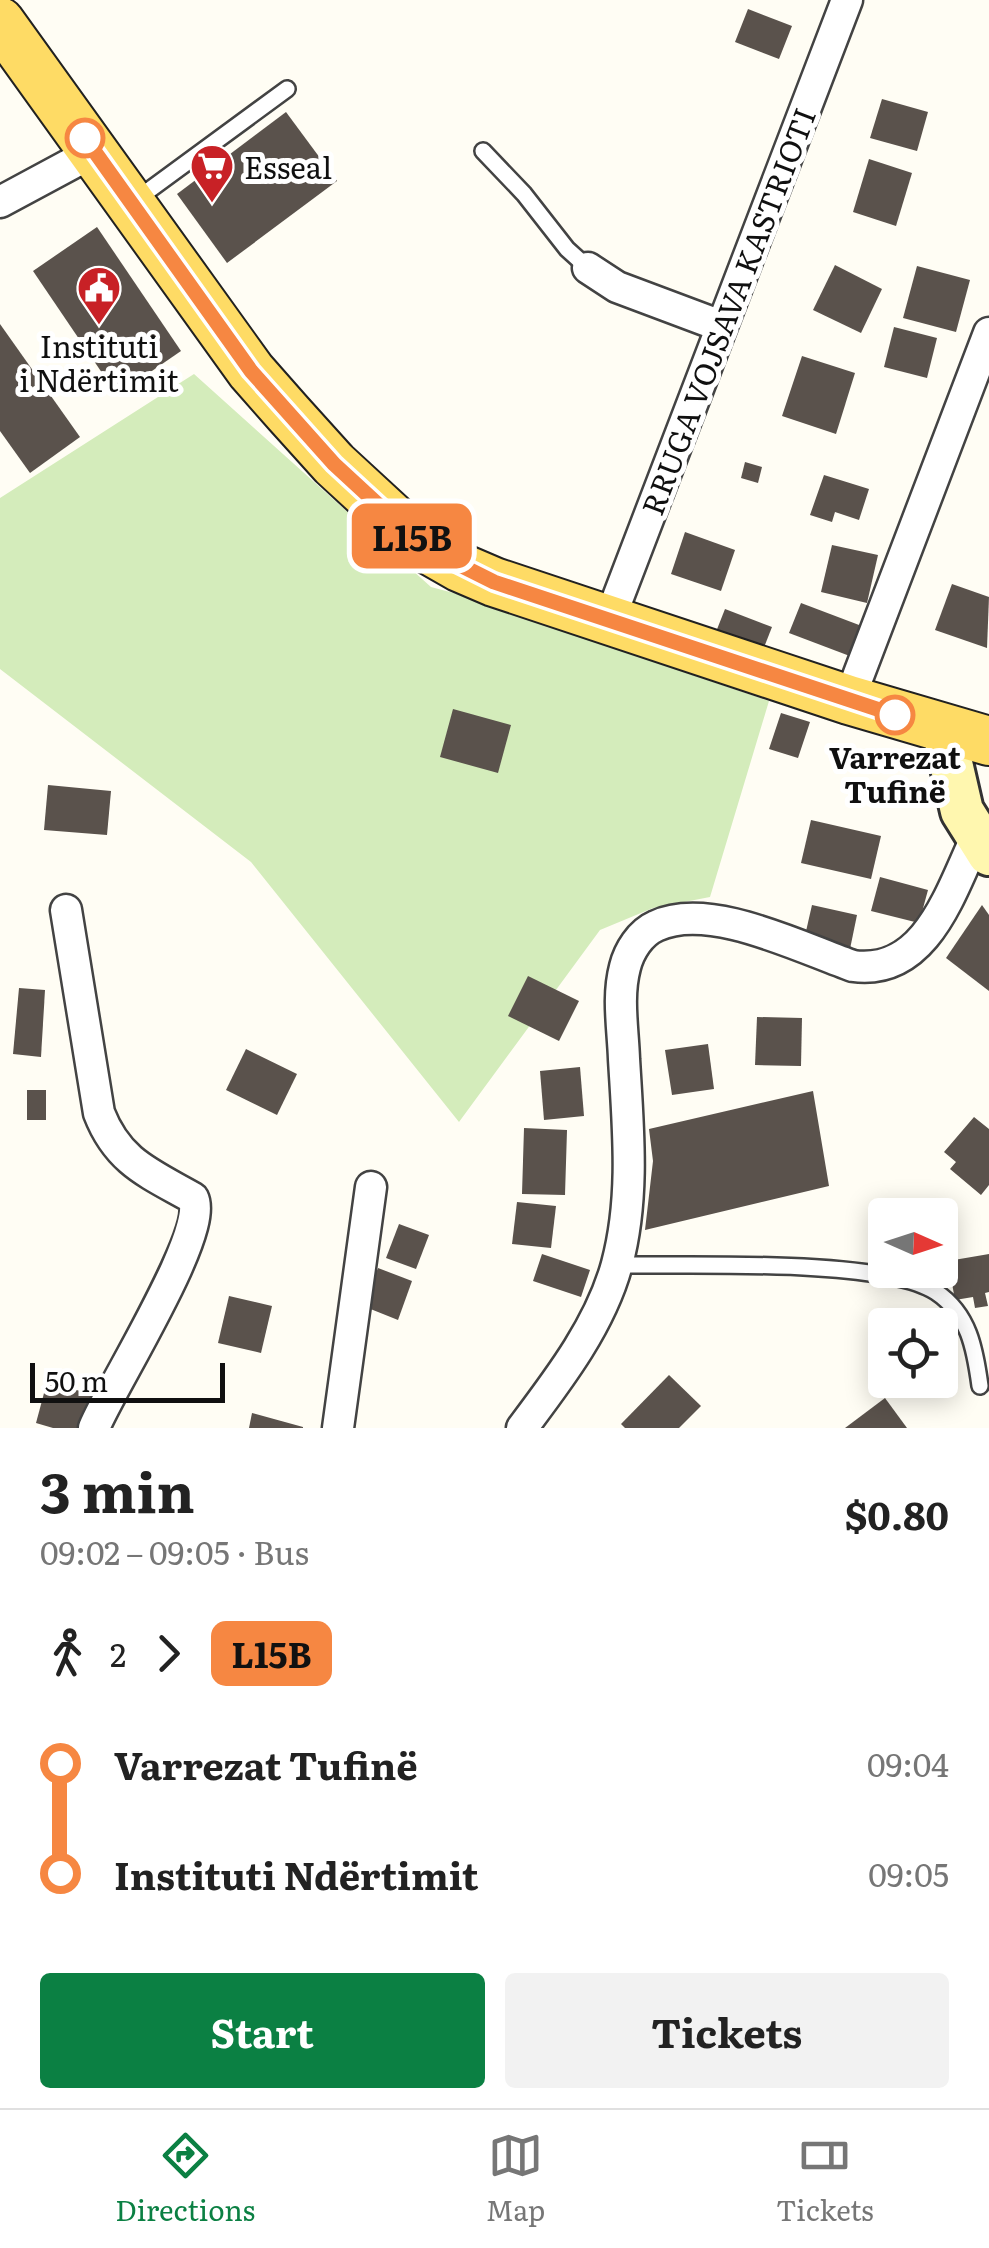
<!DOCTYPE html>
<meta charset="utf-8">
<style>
:root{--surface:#fff;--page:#f2f2f2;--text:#222;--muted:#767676;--line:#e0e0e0;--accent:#0b8043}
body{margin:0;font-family:Literata,serif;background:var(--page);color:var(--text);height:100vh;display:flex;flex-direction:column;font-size:38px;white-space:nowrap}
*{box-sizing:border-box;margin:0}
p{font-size:32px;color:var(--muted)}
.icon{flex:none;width:55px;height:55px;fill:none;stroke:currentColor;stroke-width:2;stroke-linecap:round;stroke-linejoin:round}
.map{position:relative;height:1428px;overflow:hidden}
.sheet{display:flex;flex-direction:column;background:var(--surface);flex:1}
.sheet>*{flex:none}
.badge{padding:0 20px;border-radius:15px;font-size:35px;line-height:65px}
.needle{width:65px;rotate:93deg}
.buttons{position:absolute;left:868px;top:1198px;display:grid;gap:20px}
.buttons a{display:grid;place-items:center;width:90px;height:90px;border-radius:10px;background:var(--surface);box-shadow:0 5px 25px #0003;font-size:50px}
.scale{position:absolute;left:30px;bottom:25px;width:195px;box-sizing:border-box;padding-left:10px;border:5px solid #101010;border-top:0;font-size:28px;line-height:35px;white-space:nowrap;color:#101010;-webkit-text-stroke:8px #fff;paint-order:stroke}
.map>.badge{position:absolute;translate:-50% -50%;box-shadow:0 0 0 5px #fff}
.legs{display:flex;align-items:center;gap:15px;height:110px;padding:0 40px;font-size:32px}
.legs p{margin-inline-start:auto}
.head{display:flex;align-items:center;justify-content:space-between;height:170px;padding:0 40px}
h1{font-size:55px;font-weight:700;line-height:75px}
.primary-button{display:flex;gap:20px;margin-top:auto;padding:20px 40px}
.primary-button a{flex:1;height:115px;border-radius:10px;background:var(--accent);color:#fff;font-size:40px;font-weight:700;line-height:115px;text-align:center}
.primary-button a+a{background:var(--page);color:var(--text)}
ul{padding:0 40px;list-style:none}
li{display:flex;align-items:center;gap:35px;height:110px;font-size:38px}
li i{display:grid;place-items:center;width:15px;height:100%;margin:0 12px;background:currentColor}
li i::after{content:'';width:25px;height:25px;margin:-12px;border:8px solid;border-radius:50%;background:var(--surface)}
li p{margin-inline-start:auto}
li:first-child i{background:linear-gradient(#0000 50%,currentColor 0)}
li:last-child i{background:linear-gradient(currentColor 50%,#0000 0)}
.dock{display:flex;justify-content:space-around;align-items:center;height:140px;border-top:2px solid var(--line);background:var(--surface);font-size:28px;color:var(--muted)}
.dock a{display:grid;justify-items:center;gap:5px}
.dock .active{color:var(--accent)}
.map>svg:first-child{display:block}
</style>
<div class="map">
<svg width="989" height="1428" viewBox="0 0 989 1428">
<rect width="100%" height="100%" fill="#fffdf4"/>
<path fill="#d4ecbb" d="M194 374 431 587 510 608 602 644 769 701 710 897 653 908 600 930 459 1122 251 862 0 669V498Z"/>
<g fill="#5a524c">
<path d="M748 9 792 26 779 59 735 42Z"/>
<path d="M882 99 928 112 917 151 870 138Z"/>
<path d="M286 112 337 181 227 263 177 194Z"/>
<path d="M869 159 912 173 896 226 853 212Z"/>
<path d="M97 227 181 351 117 395 33 271Z"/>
<path d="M835 265 882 289 861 333 813 310Z"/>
<path d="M917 266 970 280 956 332 903 318Z"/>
<path d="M0 324 80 437 30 473 0 431Z"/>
<path d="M894 327 937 338 927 378 884 367Z"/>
<path d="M802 356 855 373 836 434 782 416Z"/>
<path d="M745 462 762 467 758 483 741 478Z"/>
<path d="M824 475 869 489 859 520 835 512 832 522 810 515Z"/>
<path d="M685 532 735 550 721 591 671 574Z"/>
<path d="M832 545 878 555 867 603 821 592Z"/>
<path d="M952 584 989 597 987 648 935 630Z"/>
<path d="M801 603 867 628 855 658 789 633Z"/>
<path d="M725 609 772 627 759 660 712 642Z"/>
<path d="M453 709 511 725 498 773 440 757Z"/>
<path d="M781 713 810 722 798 758 769 749Z"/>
<path d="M48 785 111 791 107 835 44 830Z"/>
<path d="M811 820 881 836 871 879 801 863Z"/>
<path d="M880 877 928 890 919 923 871 911Z"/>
<path d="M812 905 857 915 850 949 804 940Z"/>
<path d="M982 905 989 915V991L946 958Z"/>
<path d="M528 976 579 1001 559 1041 508 1016Z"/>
<path d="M19 988 45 990 41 1057 13 1054Z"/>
<path d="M757 1017 802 1018 801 1066 755 1065Z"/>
<path d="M708 1044 714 1089 672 1095 665 1050Z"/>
<path d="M246 1049 297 1074 277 1115 226 1090Z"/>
<path d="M580 1067 584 1116 544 1120 540 1071Z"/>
<rect x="27" y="1090" width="19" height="30"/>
<path d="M813 1091 829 1186 645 1230 653 1161 649 1129Z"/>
<path d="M974 1117 989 1129V1185L981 1195 950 1169 956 1162 944 1152Z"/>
<path d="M524 1128 567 1130 565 1195 522 1194Z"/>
<path d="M517 1202 556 1206 551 1248 512 1244Z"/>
<path d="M399 1224 429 1235 416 1269 386 1258Z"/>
<path d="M885 1225V1269H877L875 1226Z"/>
<path d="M542 1254 590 1270 581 1297 533 1281Z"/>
<path d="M989 1254V1292L985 1293 988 1306 975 1308 973 1297 955 1300 948 1261Z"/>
<path d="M378 1268 412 1281 398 1320 363 1306Z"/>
<path d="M229 1296 272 1306 261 1353 218 1343Z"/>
<path d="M669 1375 701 1406 679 1428H625L621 1424Z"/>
<path d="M47 1382 95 1395 86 1428H53L36 1423Z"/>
<path d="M885 1398 907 1428H845Z"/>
<path d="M252 1413 303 1427V1428H249Z"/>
</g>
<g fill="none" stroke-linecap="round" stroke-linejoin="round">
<defs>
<g id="lane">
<path d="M483 151 524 194 567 249 588 268"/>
<path d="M133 202 287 89"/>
<path d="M617 1265C685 1266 885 1258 936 1292 969 1314 975 1349 980 1386"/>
</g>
<g id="street">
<path d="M0 202 95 151"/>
<path d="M588 268 617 287 721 326"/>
<path d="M609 621 847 0"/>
<path d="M849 700 989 333"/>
<path d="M66 910 99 1113C118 1162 149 1173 193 1198 210 1232 111 1386 94 1428"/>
<path d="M338 1428 371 1187"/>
<path d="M522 1428C559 1379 601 1324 617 1264 635 1197 628 1127 624 1059 623 1029 617 997 625 967 629 951 640 933 656 926 709 901 799 947 853 966 927 976 951 890 977 836"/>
</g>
<path id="secondary" d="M943 728 962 811 989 854"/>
<path id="primary" d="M0 22 251 371 288 413 334 464 424 547 459 567 494 582 849 700 989 741"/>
</defs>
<use href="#lane" stroke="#434343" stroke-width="20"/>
<use href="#street" stroke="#434343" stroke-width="35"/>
<use href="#secondary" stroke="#323232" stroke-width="48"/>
<use href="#primary" stroke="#212121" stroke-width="52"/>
<use href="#lane" stroke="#fff" stroke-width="15"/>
<use href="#street" stroke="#fff" stroke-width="30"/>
<use href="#secondary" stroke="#fff7af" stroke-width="42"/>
<use href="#primary" stroke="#fedb65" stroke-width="48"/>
</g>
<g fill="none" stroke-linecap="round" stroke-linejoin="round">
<defs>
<path id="line-1" d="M85 138 251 371 334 464 424 547 494 582 895 715"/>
</defs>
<use href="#line-1" stroke="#fff" stroke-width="22"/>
<use href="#line-1" stroke="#f68742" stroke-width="15"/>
</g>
<defs>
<symbol id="supermarket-pin" viewBox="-11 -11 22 30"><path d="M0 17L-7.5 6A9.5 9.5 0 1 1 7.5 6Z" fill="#c82126" stroke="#fff"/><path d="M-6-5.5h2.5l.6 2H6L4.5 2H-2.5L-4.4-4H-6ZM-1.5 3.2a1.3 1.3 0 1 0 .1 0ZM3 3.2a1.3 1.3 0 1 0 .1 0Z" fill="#fff"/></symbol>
<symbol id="civic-pin" viewBox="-11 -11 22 30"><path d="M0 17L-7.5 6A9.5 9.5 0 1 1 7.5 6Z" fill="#c82126" stroke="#fff"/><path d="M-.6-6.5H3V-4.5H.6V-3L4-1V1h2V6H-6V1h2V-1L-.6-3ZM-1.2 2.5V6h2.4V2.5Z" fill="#fff"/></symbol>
</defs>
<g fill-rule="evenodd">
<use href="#supermarket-pin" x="187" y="141" width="50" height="68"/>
<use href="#civic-pin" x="74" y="263" width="50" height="68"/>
</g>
<g fill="#fff" stroke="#f68742" stroke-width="5">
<circle cx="85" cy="138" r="18"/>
<circle cx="895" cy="715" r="18"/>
</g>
<g text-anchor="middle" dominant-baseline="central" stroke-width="10" stroke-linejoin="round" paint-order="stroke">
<g font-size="30" fill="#101010" stroke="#fff" text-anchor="start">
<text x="244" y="166">Esseal</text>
<text x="99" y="345" text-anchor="middle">Instituti<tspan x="99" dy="34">i Ndërtimit</tspan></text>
</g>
<g font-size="30" fill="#101010" stroke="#fff">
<text transform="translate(727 311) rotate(-69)">RRUGA VOJSAVA KASTRIOTI</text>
</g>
<g font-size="30" font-weight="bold" fill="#101010" stroke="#fff">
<text x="895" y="756">Varrezat<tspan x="895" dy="34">Tufinë</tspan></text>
</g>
</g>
</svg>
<div class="buttons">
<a><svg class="needle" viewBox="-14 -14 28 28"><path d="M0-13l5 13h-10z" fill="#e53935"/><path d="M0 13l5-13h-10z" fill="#767676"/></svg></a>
<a><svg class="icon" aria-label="locate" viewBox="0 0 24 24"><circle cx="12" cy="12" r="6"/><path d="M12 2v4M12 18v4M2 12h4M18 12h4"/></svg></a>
</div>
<div class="scale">50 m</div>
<b class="badge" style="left:412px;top:536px;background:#f68742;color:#111">L15B</b>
</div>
<section class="sheet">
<div class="head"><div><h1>3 min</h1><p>09:02 – 09:05 · Bus</p></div><b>$0.80</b></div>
<div class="legs"><svg class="icon" aria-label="walk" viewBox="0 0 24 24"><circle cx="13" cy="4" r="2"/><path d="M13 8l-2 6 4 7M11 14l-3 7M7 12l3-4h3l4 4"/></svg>2<svg class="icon" aria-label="forward" viewBox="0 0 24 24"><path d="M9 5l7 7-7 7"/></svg><b class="badge" style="background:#f68742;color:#111">L15B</b></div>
<ul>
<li><i style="color:#f68742"></i><b>Varrezat Tufinë</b><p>09:04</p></li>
<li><i style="color:#f68742"></i><b>Instituti Ndërtimit</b><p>09:05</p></li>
</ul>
<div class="primary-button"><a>Start</a><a>Tickets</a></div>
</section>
<nav class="dock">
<a class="active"><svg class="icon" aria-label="directions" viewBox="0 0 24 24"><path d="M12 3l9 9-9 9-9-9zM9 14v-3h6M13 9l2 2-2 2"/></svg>Directions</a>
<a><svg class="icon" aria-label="map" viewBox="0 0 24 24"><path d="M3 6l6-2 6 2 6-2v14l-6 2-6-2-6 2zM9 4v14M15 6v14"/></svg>Map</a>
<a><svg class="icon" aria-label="tickets" viewBox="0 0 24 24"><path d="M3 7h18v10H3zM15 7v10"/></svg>Tickets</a>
</nav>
